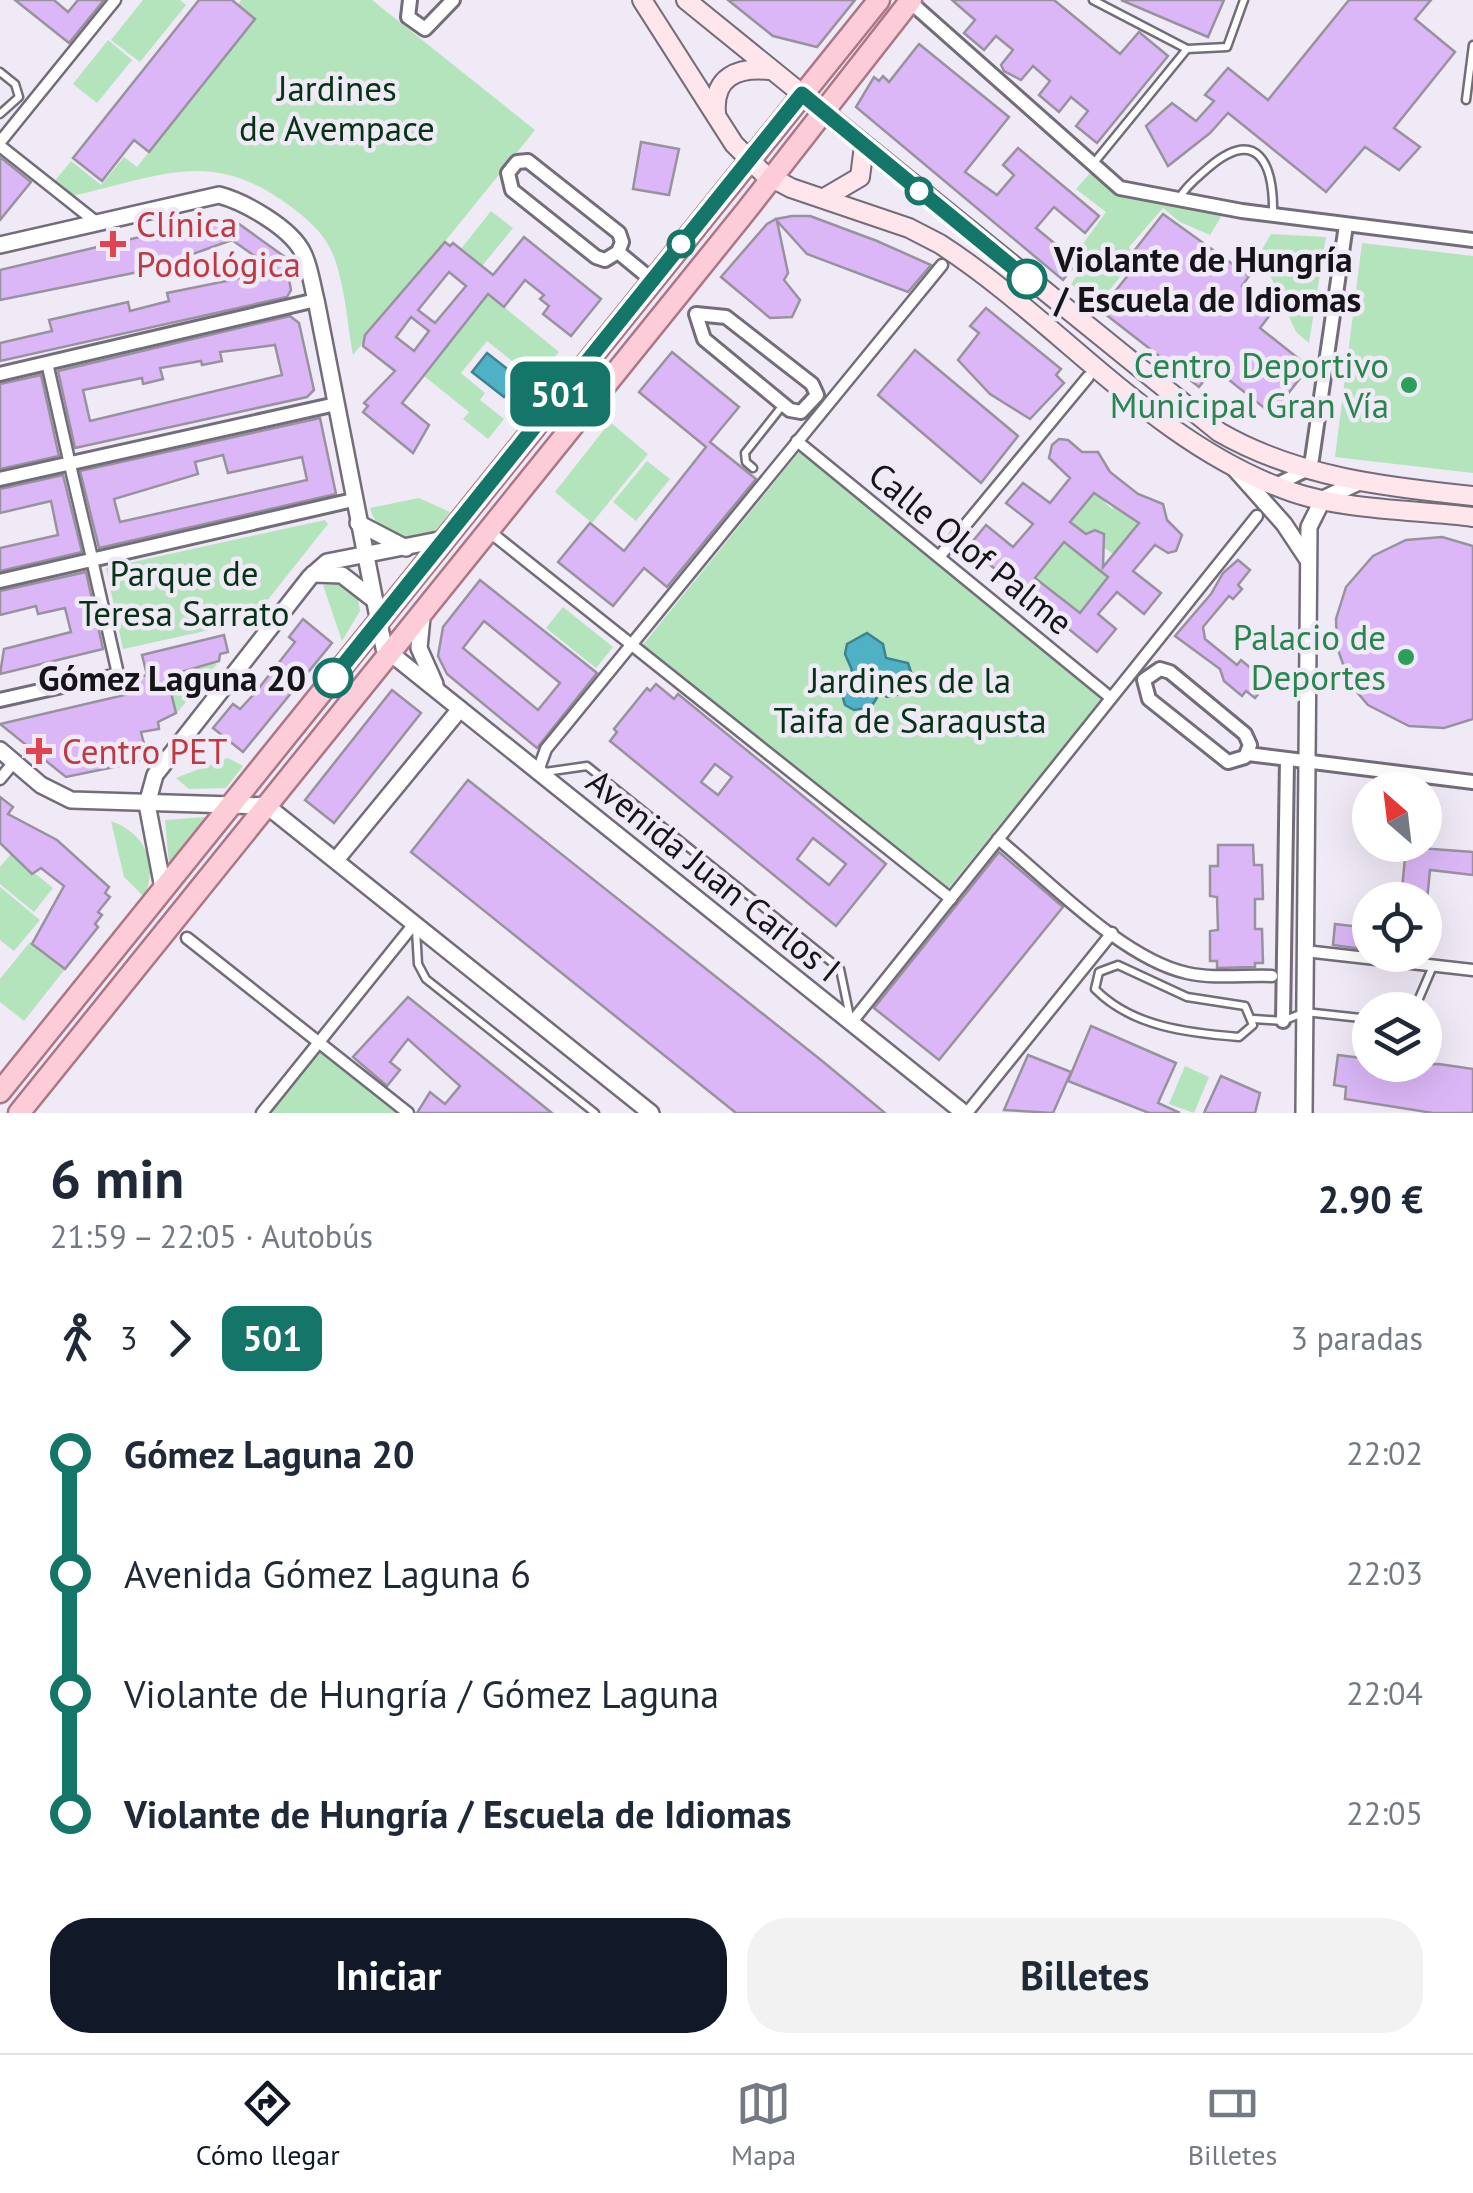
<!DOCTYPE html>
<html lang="es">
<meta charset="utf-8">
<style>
:root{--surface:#fff;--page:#f2f2f3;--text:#1f2937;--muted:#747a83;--line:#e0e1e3;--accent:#111827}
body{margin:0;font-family:"PT Sans",sans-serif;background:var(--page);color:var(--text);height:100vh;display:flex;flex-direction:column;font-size:38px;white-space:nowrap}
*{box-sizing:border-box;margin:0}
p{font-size:32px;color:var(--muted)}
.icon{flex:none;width:55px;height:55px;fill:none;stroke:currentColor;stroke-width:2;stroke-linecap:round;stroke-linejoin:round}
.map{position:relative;height:1113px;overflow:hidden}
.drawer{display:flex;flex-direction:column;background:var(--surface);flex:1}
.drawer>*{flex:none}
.badge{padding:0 20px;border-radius:15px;font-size:35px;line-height:65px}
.needle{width:65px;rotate:332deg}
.fabs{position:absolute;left:1352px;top:772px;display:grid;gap:20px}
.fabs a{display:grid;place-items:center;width:90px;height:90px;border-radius:50%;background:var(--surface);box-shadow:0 10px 40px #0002;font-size:50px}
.map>.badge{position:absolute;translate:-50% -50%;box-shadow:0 0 0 5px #fff}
.legs{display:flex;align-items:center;gap:15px;height:110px;padding:0 50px;font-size:32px}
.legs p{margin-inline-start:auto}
.summary{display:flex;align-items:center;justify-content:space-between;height:170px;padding:0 50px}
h1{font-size:55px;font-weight:600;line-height:75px}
.action{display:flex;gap:20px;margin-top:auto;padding:20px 50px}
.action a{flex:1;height:115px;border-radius:40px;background:var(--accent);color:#fff;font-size:40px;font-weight:600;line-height:115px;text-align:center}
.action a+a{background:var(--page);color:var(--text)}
ul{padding:0 50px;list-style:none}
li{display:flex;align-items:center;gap:35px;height:120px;font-size:38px}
li i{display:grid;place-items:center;width:15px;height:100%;margin:0 12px;background:currentColor}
li i::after{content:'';width:25px;height:25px;margin:-12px;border:8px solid;border-radius:50%;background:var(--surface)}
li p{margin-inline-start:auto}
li:first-child i{background:linear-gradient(#0000 50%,currentColor 0)}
li:last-child i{background:linear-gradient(currentColor 50%,#0000 0)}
.menu{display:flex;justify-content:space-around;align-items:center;height:140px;border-top:2px solid var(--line);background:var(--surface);font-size:28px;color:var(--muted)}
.menu a{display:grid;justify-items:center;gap:5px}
.menu .active{color:var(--accent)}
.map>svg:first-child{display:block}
</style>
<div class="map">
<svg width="1473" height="1113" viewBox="0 0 1473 1113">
<rect width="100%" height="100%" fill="#f0e9f6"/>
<g fill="#b4e4bc">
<path d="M143 0H180L186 5 140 62 111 40Z"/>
<path d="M241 0H372L535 130 353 355C347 322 345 281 331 250 322 231 306 218 290 206 210 146 160 177 71 196L54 182 71 161 101 185 124 157 137 167 255 19 238 5Z"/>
<path d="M108 40 132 60 97 103 73 84Z"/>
<path d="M1091 172 1121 194 1224 212 1210 235 1180 222 1163 208 1129 247 1135 259 1097 305 1071 284 1086 263 1077 252 1106 212 1076 189Z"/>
<path d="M491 211 513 228 482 266 461 249Z"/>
<path d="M1271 234 1326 237 1309 343 1296 332 1260 253Z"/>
<path d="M1362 243 1473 256V473L1335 457Z"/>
<path d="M488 294 559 352 536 380 487 341 461 373 485 393 480 400 504 419 488 439 463 419 469 412 424 376 439 357 436 354Z"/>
<path d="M610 422 648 454 592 523 555 492Z"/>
<path d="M799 452 1104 696 947 890 642 646Z"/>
<path d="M647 461 670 479 636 521 613 502Z"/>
<path d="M1090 486 1108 498 1105 503 1112 509 1116 504 1144 528 1142 534 1134 529 1113 554 1102 546 1100 531 1086 534 1070 522 1092 494Z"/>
<path d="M419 498 450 512C445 518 440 527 435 532 411 550 376 534 370 508Z"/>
<path d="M325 520 328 524 251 621 123 649 106 568Z"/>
<path d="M1064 542 1108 577 1080 613 1035 578Z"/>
<path d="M340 584 358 599 360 611 342 641 323 585Z"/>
<path d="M563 607 613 647 596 668 546 628Z"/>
<path d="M214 664H217L176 714 167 676Z"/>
<path d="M228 758 243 766 226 788 189 789 176 778Z"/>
<path d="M205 817 207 820 169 864 165 820Z"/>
<path d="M111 821C145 833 159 864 144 897L124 877Z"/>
<path d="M11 854 53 888 34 912 0 884V867Z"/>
<path d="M0 887 40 920 14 951 0 940Z"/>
<path d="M30 942 65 969 24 1021 0 1002V979Z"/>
<path d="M320 1050 400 1113H270Z"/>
<path d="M1185 1066 1209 1077 1194 1113 1169 1104Z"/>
</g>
<g fill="#4fb2c4" stroke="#3e8390" stroke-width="2.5">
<path d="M487 353 519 378 504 397 472 372Z"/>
<path d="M867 633 883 644 886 658 908 663 913 678 905 693 887 697 880 693 871 707 854 710 845 705 839 684 852 670 845 654 847 644Z"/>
</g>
<g fill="#dbb7f7" stroke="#98929e" stroke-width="2.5" fill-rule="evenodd">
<path d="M15 0H54L68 12 78 0H104L69 43Z"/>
<path d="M199 0H232L255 19 149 152 134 140 102 181 73 158Z"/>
<path d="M728 0H855L817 47 773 36Z"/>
<path d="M952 0H1054L1120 54 1139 32 1168 56 1097 143 1076 126 1088 111 1071 97 1059 112 1039 95 1050 81 1033 66 1021 80 1004 71 1001 65 1013 50 996 36 984 50 964 33 975 20Z"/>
<path d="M1121 0H1224L1208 37Z"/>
<path d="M1349 0H1431L1415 19 1455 52 1394 128 1420 147 1399 170 1365 147 1326 192 1228 113 1210 133 1168 166 1146 126 1172 103 1196 121 1214 101 1205 95 1228 68 1268 100Z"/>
<path d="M919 44 1009 117 965 172 997 195 1014 175 1003 165 1018 148 1099 216 1085 233 1054 207 1036 228 1077 262 1063 280 856 107 874 77 879 81 883 76 889 82Z"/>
<path d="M641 142 679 149 669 195 633 189Z"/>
<path d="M0 157 31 182 0 220Z"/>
<path d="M1163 214 1249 276 1242 286 1273 311 1260 328 1309 367 1272 414 1214 368 1199 387 1100 310 1142 258 1134 251Z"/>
<path d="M228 216 285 257 291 290 287 297 0 361V343L52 331 49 320 128 302 130 311 169 301 167 293 276 271 232 240 148 270 0 300V270Z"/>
<path d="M810 216 877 241 931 265 908 292 807 254 777 221 788 273 784 280 800 300 792 317 770 318 721 277 767 224 776 219 792 216Z"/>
<path d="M524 237 601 299 571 336 543 314 549 306 540 299 544 295 525 280 504 307 488 294 402 403 429 425 413 453 363 412 368 406 364 403 395 371 363 346 365 335 445 242 450 246 453 243 493 275ZM449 272 466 286 435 323 418 310ZM411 317 429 331 414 351 396 337Z"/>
<path d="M986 308 1061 369 1056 375 1064 383 1030 419 990 394 958 360 979 333 970 326Z"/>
<path d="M290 316 299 323 314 390 307 397 75 448 58 371ZM275 345 282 375 90 421 83 390 142 378 143 384 163 379 160 368 201 361 202 365 222 361 220 352Z"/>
<path d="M915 350 1018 436 981 483 878 395Z"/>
<path d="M672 352 739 407 710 442 756 479 667 587 644 568 613 606 558 562 590 523 624 551 706 447 639 392Z"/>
<path d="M41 375 59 456 0 469V384Z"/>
<path d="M320 418 336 494 99 548 80 471ZM223 455 228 473 302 457 307 480 120 522 114 499 198 474 195 462Z"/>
<path d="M1059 439 1068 440 1082 452H1098L1110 472 1138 494 1163 504 1167 520 1182 535 1176 551 1168 553 1155 545 1133 571 1161 593 1144 614 1117 592 1098 614 1116 629 1097 652 968 547 986 525 1013 547 1033 524 1006 503 1023 483 1050 503 1070 478 1049 458 1052 445ZM1094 493 1139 523 1103 567 1104 534 1095 530 1086 534 1070 522ZM1064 542 1108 577 1080 613 1035 578Z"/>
<path d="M63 475 82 552 0 571V548L58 535 51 501 0 513V489Z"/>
<path d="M1442 537 1473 546V719L1444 728 1409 726 1368 705 1350 684 1337 647 1336 619 1346 587 1373 556 1406 540Z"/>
<path d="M1238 560 1250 570 1238 585 1242 589 1233 599 1229 596 1203 627 1205 639 1237 665 1241 660 1259 675 1255 680 1264 687 1255 698 1246 691 1242 696 1224 681 1220 669 1175 636 1211 594 1223 573Z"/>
<path d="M86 572 103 649 0 674 4 649 71 632 65 608 38 614 36 606 0 615V591Z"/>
<path d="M480 580 597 673 537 748 447 674 438 656 443 627ZM484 621 560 683 538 710 463 648Z"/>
<path d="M303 619 332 643 243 752 213 728 233 704 240 709 255 693 295 642 289 637Z"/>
<path d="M224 635 228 652 220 654 219 661 167 676 176 713 158 722 159 729 141 732 146 752 138 762 66 777 0 724 133 693 131 679 147 675 142 655Z"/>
<path d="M656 684 674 699 678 694 886 864 836 926 610 741 617 732 614 729 647 688 650 691ZM715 764 732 777 718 795 701 782ZM813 838 846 864 829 885 797 859Z"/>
<path d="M392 690 421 713 334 823 305 800Z"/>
<path d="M468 780 821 1060 885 1113H736L411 852Z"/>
<path d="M0 797 13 807 8 814 57 840 109 887 105 893 110 897 98 912 102 915 95 924 98 927 65 969 32 944 64 886 41 868 32 874 0 843Z"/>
<path d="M1218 845H1253L1254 865H1262L1263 899H1255V929H1262L1263 963H1255V967L1217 968V961H1210V931L1218 930 1217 897 1210 896V866H1218Z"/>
<path d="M1406 847 1473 852V875L1430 870 1427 900H1401Z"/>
<path d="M999 852 1063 907 939 1060 874 1008Z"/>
<path d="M1335 924 1370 928V950L1333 945Z"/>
<path d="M408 997 552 1113H417L430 1092 445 1104 460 1086 408 1039 390 1062 400 1070 387 1086 353 1057Z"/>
<path d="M1091 1026 1176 1063 1158 1103 1180 1113H1149L1068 1081Z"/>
<path d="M1028 1055 1071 1072 1053 1113 1004 1110Z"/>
<path d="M1338 1055 1370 1059V1065L1439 1064 1473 1069V1113H1433L1345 1099 1346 1087 1334 1085Z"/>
<path d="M1221 1076 1260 1093 1255 1113H1204Z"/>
</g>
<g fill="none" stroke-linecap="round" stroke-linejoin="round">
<defs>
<g id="service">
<path d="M1093 0 1187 49"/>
<path d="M0 72 15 84 19 97 0 114"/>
<path d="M1466 100 1473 45"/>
<path d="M1093 164 1187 49 1227 47 1244 0"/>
<path d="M1180 197C1187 185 1198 177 1208 168 1257 126 1274 163 1273 214"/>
<path d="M753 468 746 462 745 453 783 405"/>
<path d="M545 772 587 766 840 969 850 1017"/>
<path d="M416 930 418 964 426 979 595 1113"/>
<path d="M1118 965 1187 997 1245 1006 1253 1025 1239 1037C1189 1033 1132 1027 1095 989L1099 972Z"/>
<path d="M1414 1010 1433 966"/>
<path d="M1254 1019 1283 1021 1305 1012 1370 1019"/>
</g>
<g id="pedestrian">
<path d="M0 142 115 0"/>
<path d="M0 146 96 222"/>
<path d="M48 367 69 460"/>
<path d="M797 441 1111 698"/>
<path d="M70 465 92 558"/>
<path d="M495 536 951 899"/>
<path d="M939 557 1088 377"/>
<path d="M89 680 118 674 93 564"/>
<path d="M538 771 546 749 942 265"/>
<path d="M0 779 14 762"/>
<path d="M998 839C1049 881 1123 959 1187 973 1213 979 1245 975 1272 976"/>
<path d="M187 938 408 1113"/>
<path d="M1305 951 1473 970"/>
<path d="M851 1023 1257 516"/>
<path d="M262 1113 414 924"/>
<path d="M967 1113 1112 933"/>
</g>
<g id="minor">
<path d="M410 0 408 17 425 29 453 0"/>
<path d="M908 0 1120 188 1242 211 1473 240"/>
<path d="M528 161 619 233 622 242 618 252 605 260 596 257 512 190 508 173 517 162Z"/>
<path d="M618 252 652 280"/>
<path d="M696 314 726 317 812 384 817 395 801 412 790 410 704 339Z"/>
<path d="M0 374 316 300"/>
<path d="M0 479 336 404"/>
<path d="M1278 484 1306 470 1312 459 1346 225"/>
<path d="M0 581 353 500"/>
<path d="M1160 669 1170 672 1245 734 1250 745 1245 757 1228 762 1149 699 1144 680Z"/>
<path d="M0 700 89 680"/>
<path d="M1248 754 1473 782"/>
<path d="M1283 1021 1287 760"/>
</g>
<g id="tertiary">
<path d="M0 245 219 195C245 202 291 228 303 253 310 267 312 285 316 300L384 648 964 1113"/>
<path d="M1235 469 1284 524 1308 560"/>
<path d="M358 523 406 548"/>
<path d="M313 574 342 575 373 599"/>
<path d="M422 617 419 648 435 684"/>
<path d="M0 750 41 785 71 800 267 806 651 1113"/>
<path d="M336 860 460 709"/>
<path d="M163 888 147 804 155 775 310 577 327 562 444 539"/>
<path d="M1304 1113 1309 527 1323 499 1359 482"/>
</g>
<g id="secondary">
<path d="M642 0 734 144 763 173 791 188 909 228 940 244C1059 321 1155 445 1292 492 1344 510 1418 510 1473 517"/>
<path d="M686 0 1219 432C1297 477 1385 487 1473 496"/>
<path d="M716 113C713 77 737 67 769 70"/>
<path d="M826 197 860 177 864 146"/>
</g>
<g id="primary">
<path d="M0 1092 879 0"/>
<path d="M19 1113 746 211 911 0"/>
</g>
</defs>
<use href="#service" stroke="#736d79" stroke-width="11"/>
<use href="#pedestrian" stroke="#736d79" stroke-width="15"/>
<use href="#minor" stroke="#736d79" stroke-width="18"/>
<use href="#tertiary" stroke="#736d79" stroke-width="20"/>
<use href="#secondary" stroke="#736d79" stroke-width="22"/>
<use href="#primary" stroke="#ab7685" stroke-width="25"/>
<use href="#service" stroke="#fff" stroke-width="6"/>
<use href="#pedestrian" stroke="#fff" stroke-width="10"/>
<use href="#minor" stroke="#fff" stroke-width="12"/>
<use href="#tertiary" stroke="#fff" stroke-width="15"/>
<use href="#secondary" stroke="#fee6ec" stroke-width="18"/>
<use href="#primary" stroke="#fdccd9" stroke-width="20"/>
</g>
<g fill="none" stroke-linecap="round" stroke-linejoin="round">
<defs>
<path id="line-1" d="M333 678 802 94 1027 279"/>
</defs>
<use href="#line-1" stroke="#fff" stroke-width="22"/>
<use href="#line-1" stroke="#147668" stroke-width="15"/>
</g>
<g fill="#fff" stroke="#147668" stroke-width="5">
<circle cx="919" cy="191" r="12"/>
<circle cx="681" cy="244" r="12"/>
<circle cx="1027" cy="279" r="18"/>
<circle cx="333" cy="678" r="18"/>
</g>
<g fill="#e0444e" stroke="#f0e9f6" stroke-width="4">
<path d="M108 229h10v10h10v10h-10v10h-10v-10h-10v-10h10z"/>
<path d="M34 736h10v10h10v10h-10v10h-10v-10h-10v-10h10z"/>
</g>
<g fill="#2e9e5b" stroke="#f0e9f6" stroke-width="4">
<circle cx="1409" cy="385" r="10"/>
<circle cx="1406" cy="657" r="10"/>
</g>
<g text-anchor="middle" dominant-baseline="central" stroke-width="9" stroke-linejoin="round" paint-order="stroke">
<g font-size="35" fill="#043415" stroke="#f0e9f6">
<text x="337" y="88">Jardines<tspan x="337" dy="40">de Avempace</tspan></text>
<text x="184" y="573">Parque de<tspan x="184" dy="40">Teresa Sarrato</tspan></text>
<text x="910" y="680">Jardines de la<tspan x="910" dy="40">Taifa de Saraqusta</tspan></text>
</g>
<g font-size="35" fill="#be3a42" stroke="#f0e9f6" text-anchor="start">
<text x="136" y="224">Clínica<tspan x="136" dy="40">Podológica</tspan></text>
<text x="62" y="751">Centro PET</text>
</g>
<g font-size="35" font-weight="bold" fill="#161418" stroke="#f0e9f6" text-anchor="start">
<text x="1054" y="259">Violante de Hungría<tspan x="1054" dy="40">/ Escuela de Idiomas</tspan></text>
<text x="306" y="678" text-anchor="end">Gómez Laguna 20</text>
</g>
<g font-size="35" fill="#27864d" stroke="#f0e9f6" text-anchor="end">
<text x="1389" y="365">Centro Deportivo<tspan x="1389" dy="40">Municipal Gran Vía</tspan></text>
<text x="1386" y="637">Palacio de<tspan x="1386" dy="40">Deportes</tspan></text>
</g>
<g font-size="35" fill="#161418" stroke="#f0e9f6">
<text transform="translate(971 548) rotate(39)">Calle Olof Palme</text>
<text transform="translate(714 875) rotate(39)">Avenida Juan Carlos I</text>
</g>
</g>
</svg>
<div class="fabs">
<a><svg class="needle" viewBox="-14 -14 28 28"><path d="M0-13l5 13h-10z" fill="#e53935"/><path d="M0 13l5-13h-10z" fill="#747a83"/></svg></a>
<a><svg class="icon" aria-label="locate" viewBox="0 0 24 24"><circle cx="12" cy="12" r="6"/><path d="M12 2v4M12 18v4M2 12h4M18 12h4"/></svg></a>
<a><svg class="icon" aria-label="layers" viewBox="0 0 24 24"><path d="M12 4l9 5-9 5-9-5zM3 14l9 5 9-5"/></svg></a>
</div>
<b class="badge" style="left:560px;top:394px;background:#147668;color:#fff">501</b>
</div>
<section class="drawer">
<div class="summary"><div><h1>6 min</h1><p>21:59 – 22:05 · Autobús</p></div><b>2.90 €</b></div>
<div class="legs"><svg class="icon" aria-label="walk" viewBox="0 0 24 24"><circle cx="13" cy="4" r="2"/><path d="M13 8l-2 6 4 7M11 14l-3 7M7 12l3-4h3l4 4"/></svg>3<svg class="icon" aria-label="forward" viewBox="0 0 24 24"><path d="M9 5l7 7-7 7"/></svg><b class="badge" style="background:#147668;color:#fff">501</b><p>3 paradas</p></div>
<ul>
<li><i style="color:#147668"></i><b>Gómez Laguna 20</b><p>22:02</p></li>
<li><i style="color:#147668"></i><span>Avenida Gómez Laguna 6</span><p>22:03</p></li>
<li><i style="color:#147668"></i><span>Violante de Hungría / Gómez Laguna</span><p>22:04</p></li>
<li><i style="color:#147668"></i><b>Violante de Hungría / Escuela de Idiomas</b><p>22:05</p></li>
</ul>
<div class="action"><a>Iniciar</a><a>Billetes</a></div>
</section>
<nav class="menu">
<a class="active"><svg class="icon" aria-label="directions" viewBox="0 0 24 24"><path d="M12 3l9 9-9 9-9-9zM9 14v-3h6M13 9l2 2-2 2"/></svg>Cómo llegar</a>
<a><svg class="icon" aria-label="map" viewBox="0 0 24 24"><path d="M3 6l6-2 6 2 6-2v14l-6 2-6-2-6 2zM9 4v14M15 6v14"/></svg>Mapa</a>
<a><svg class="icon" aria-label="tickets" viewBox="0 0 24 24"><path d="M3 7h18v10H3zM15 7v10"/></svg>Billetes</a>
</nav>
